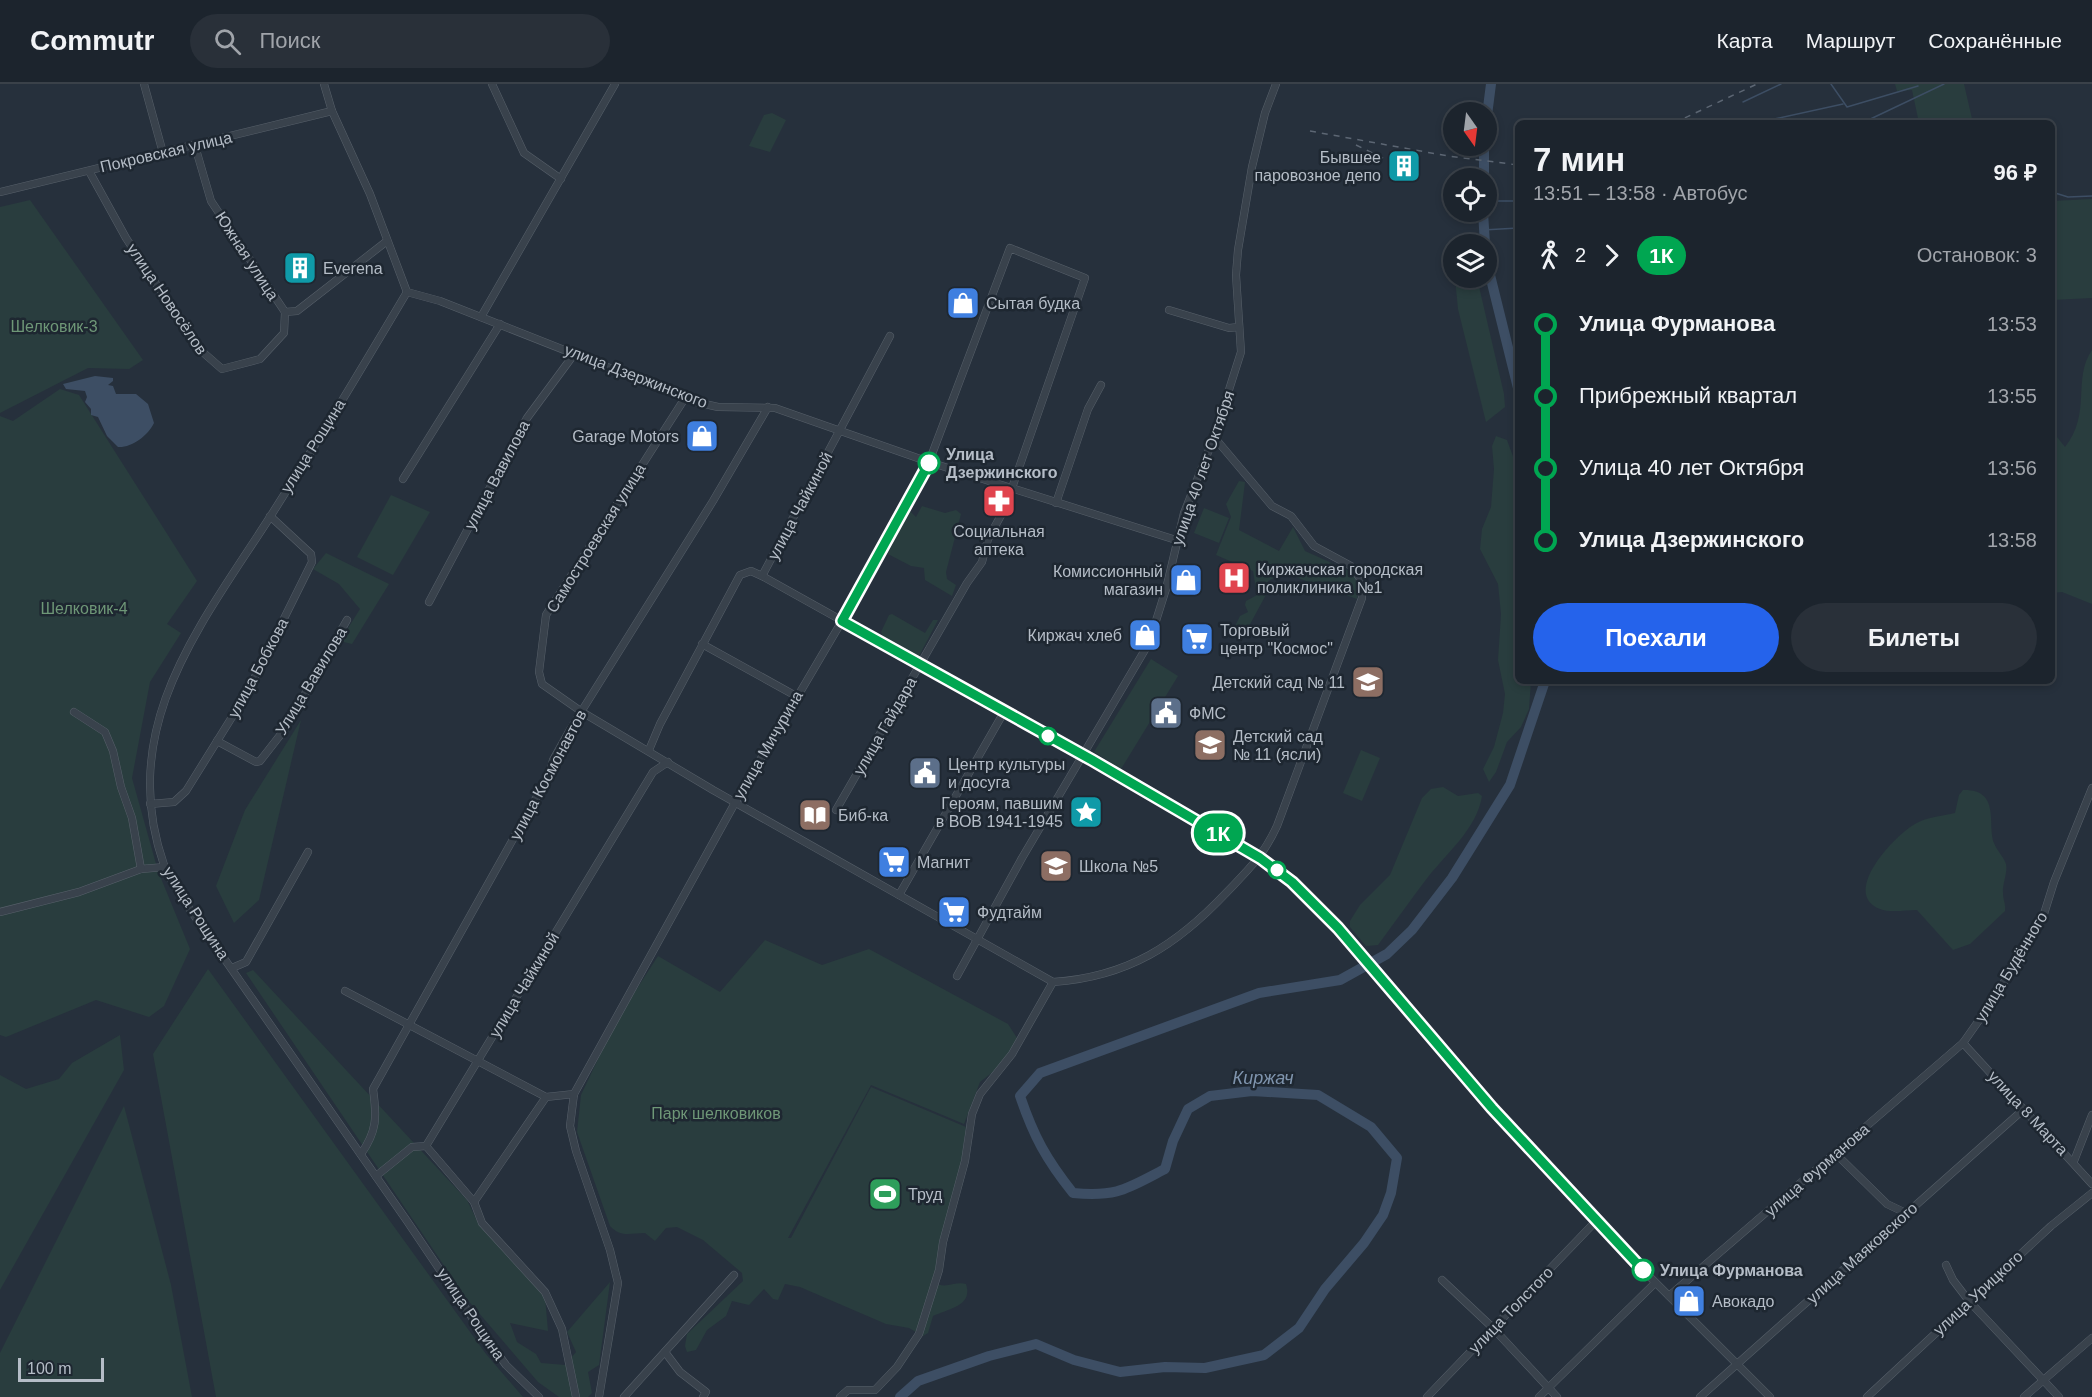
<!DOCTYPE html>
<html lang="ru">
<meta charset="utf-8">
<style>
:root{--surface:#1c242d;--page:#293039;--text:#f1f3f6;--muted:#a0a4aa;--line:#3a4149;--accent:#2563eb}
body{margin:0;font-family:Arial,sans-serif;background:var(--page);color:var(--text);height:100vh;display:flex;flex-direction:column;font-size:22px;white-space:nowrap}
*{box-sizing:border-box;margin:0}
p{font-size:20px;color:var(--muted)}
.icon{flex:none;width:33px;height:33px;fill:none;stroke:currentColor;stroke-width:2;stroke-linecap:round;stroke-linejoin:round}
.map{position:relative;flex:1;overflow:hidden}
.sheet{position:absolute;left:1515px;top:36px;width:540px;height:564px;display:flex;flex-direction:column;background:var(--surface);border-radius:9px;box-shadow:0 3px 9px #0003,0 0 0 2px var(--line)}
.sheet>*{flex:none}
.badge{padding:0 12px;border-radius:20px;font-size:21px;line-height:39px}
.needle{width:39px;rotate:166deg}
.controls{position:absolute;left:1443px;top:18px;display:grid;gap:12px}
.controls a{display:grid;place-items:center;width:54px;height:54px;border-radius:50%;background:var(--surface);box-shadow:0 3px 9px #0003,0 0 0 2px var(--line);font-size:30px}
.scale{position:absolute;left:18px;bottom:15px;width:86px;box-sizing:border-box;padding-left:6px;border:3px solid #b5bdc7;border-top:0;font-size:16px;line-height:21px;white-space:nowrap;color:#b5bdc7;-webkit-text-stroke:4px #1e2731;paint-order:stroke}
.map>.badge{position:absolute;translate:-50% -50%;box-shadow:0 0 0 3px #fff}
.legs{display:flex;align-items:center;gap:9px;height:66px;padding:0 18px;font-size:20px}
.legs p{margin-inline-start:auto}
.overview{display:flex;align-items:center;justify-content:space-between;height:102px;padding:0 18px}
h1{font-size:33px;font-weight:600;line-height:45px}
.button{display:flex;gap:12px;margin-top:auto;padding:12px 18px}
.button a{flex:1;height:69px;border-radius:36px;background:var(--accent);color:#fff;font-size:24px;font-weight:600;line-height:69px;text-align:center}
.button a+a{background:var(--page);color:var(--text)}
ul{padding:0 18px;list-style:none}
li{display:flex;align-items:center;gap:21px;height:72px;font-size:22px}
li i{display:grid;place-items:center;width:9px;height:100%;margin:0 8px;background:currentColor}
li i::after{content:'';width:15px;height:15px;margin:-8px;border:4px solid;border-radius:50%;background:var(--surface)}
li p{margin-inline-start:auto}
li:first-child i{background:linear-gradient(#0000 50%,currentColor 0)}
li:last-child i{background:linear-gradient(currentColor 50%,#0000 0)}
header{display:flex;align-items:center;gap:36px;box-sizing:border-box;height:84px;padding:0 30px;background:var(--surface);border-bottom:2px solid var(--line)}
header strong{font-size:28px}
nav{display:flex;gap:33px;margin-inline-start:auto;font-size:21px}
.search{width:420px;height:54px;background:var(--page);display:flex;align-items:center;gap:15px;box-sizing:border-box;padding:0 21px;border-radius:33px;color:var(--muted);font-size:22px}
.map>svg:first-child{display:block}
</style>
<header>
<strong>Commutr</strong>
<div class="search"><svg class="icon" aria-label="search" viewBox="0 0 24 24"><circle cx="10" cy="10" r="6"/><path d="M15 15l6 6"/></svg>Поиск</div>
<nav><a>Карта</a><a>Маршрут</a><a>Сохранённые</a></nav>
</header>
<div class="map">
<svg width="2092" height="1313" viewBox="0 0 2092 1313">
<rect width="100%" height="100%" fill="#26303c"/>
<g fill="#293d3e">
<path d="M1895 0H1964L1973 39H1919L1912 6 1897 7Z"/>
<path d="M772 29 786 36 770 68 749 62 764 31Z"/>
<path d="M2092 115V214L2052 216V117Z"/>
<path d="M30 116 143 276 129 285 88 284 0 329V123Z"/>
<path d="M1455 194H1477L1504 310 1505 323 1486 338 1458 225Z"/>
<path d="M2092 266V520L2062 508 2052 509V302L2057 353 2065 363C2092 329 2072 295 2092 266Z"/>
<path d="M60 305 79 311 197 497 167 540 181 549 150 598 132 694 158 787 190 865 164 922 149 933 96 916 6 953 0 951V332L13 337Z"/>
<path d="M1496 352 1507 356 1518 386V597H1531L1529 625 1521 643 1507 658 1496 688 1489 698 1483 685 1494 663 1503 629 1505 610 1498 576 1501 530 1498 500 1480 465 1482 445 1491 423 1494 385 1492 362Z"/>
<path d="M1239 397 1245 398 1239 446 1279 467 1293 443 1305 467 1354 489 1359 498 1357 515 1326 504 1319 497 1314 500 1277 486 1273 489 1274 494 1268 497V507L1242 555 1237 554 1234 544 1240 532 1248 528 1245 521 1246 517 1257 511 1253 487 1216 471 1231 433 1226 420Z"/>
<path d="M391 411 430 428 393 491 357 473Z"/>
<path d="M922 422 945 429 956 426 961 430 946 488 947 495 956 501 952 512 925 496 924 484 911 482 888 470 906 429 909 426 916 433Z"/>
<path d="M1204 424 1229 434 1219 459 1194 449Z"/>
<path d="M326 469 389 500 352 560 340 557 360 525 339 500 313 485Z"/>
<path d="M892 530 925 549 933 536H938L919 572 883 552 881 548 889 531Z"/>
<path d="M1151 575 1178 592 1121 685 1094 668Z"/>
<path d="M301 636 259 816 234 839 216 802 245 726Z"/>
<path d="M1361 666 1380 674 1362 717 1343 709Z"/>
<path d="M1443 703 1458 712 1478 709 1482 712C1477 744 1448 768 1428 793 1411 815 1395 838 1378 861L1366 862 1350 843V837L1360 821 1390 791 1422 714 1431 705Z"/>
<path d="M1963 706C2001 705 1987 740 1994 759 1997 767 2004 773 2006 780 2008 789 2002 800 2003 809 2003 816 2006 820 2005 827L1970 860 1953 866 1917 826C1906 826 1890 829 1880 825 1840 809 1895 751 1915 740 1926 733 1943 732 1955 729L1959 711Z"/>
<path d="M765 856 822 881 869 865 1008 940 1019 957 1003 980 980 998 964 1040 871 1001 788 1154H791L871 1003 966 1043 961 1080 934 1198C945 1206 954 1197 966 1200 973 1222 950 1224 933 1232L928 1249 923 1252 909 1244 886 1240 800 1203 785 1200 778 1216 773 1215 764 1205 749 1221 732 1217 726 1232 707 1246 696 1266 687 1268 685 1262 687 1250 743 1197 742 1189 703 1156 677 1143 666 1144 655 1157 645 1149C631 1149 621 1154 610 1142L577 1048 581 1011 616 937 658 872 720 908Z"/>
<path d="M208 885 486 1270 523 1313H216L153 970Z"/>
<path d="M253 886 467 1116 479 1141 545 1213 548 1247 510 1239 517 1258 536 1270 541 1279 565 1281 576 1268 567 1248 610 1198 599 1281 588 1288 592 1309 588 1313H559L538 1298 466 1214 246 889Z"/>
<path d="M120 951 124 986 0 1206V991L26 1005 59 995 72 979Z"/>
<path d="M124 1022 171 1201 192 1313H0V1269Z"/>
</g>
<path fill="#3d4e64" d="M95 292 113 294V297L108 301 113 302 116 310H136L148 320 154 339C148 352 131 364 118 363L107 352 98 333 91 331V325L85 318 87 313 85 307 66 305 63 300Z"/>
<g fill="none" stroke-linecap="round" stroke-linejoin="round">
<g stroke="#3d4e64" stroke-width="1.5">
<path d="M1831 0 1847 23 1918 2"/>
<path d="M1743 18 1781 0"/>
<path d="M1756 39 1843 20"/>
<path d="M1862 39 1944 0"/>
<path d="M2052 108 2068 113 2092 112"/>
<path d="M1486 117H1518"/>
<path d="M1483 146 1518 144"/>
</g>
<g stroke="#3d4e64" stroke-width="10">
<path d="M1486 39 1491 0"/>
<path d="M1484 94V62"/>
<path d="M1483 128 1485 160"/>
<path d="M1486 175 1518 304"/>
<path d="M900 1313 918 1297 989 1272 1036 1260 1074 1276 1120 1288 1165 1283 1205 1284 1264 1271 1299 1244 1325 1205 1364 1159 1383 1131 1391 1109 1397 1074 1371 1043 1318 1011 1252 1007 1210 1012 1188 1025 1173 1057 1165 1085C1126 1105 1118 1113 1073 1109 1046 1075 1034 1053 1020 1012L1040 989 1259 909 1340 896 1387 870 1412 846 1452 794 1510 701 1545 597"/>
</g>
<defs>
<g id="minor">
<path d="M144 0 163 69"/>
<path d="M324 0 332 27 370 110 407 208"/>
<path d="M492 0 524 69 561 95"/>
<path d="M195 62 211 117 285 228 297 227 387 157"/>
<path d="M89 87 126 154 198 264 222 285 260 275 284 249 285 228"/>
<path d="M0 108 332 27"/>
<path d="M407 208C362 284 317 359 270 433 200 542 116 643 164 781 169 796 181 811 189 824L407 1137 483 1250 506 1281 539 1313"/>
<path d="M407 208 440 217 696 318 718 323 775 324 929 378 1176 456"/>
<path d="M1169 226 1229 244 1239 243"/>
<path d="M481 233 615 0"/>
<path d="M685 314 546 531 539 588 542 600 582 628 713 706 1053 898"/>
<path d="M403 395 500 240"/>
<path d="M1056 419 1088 325 1101 301"/>
<path d="M762 492 1092 676 1260 774 1292 798 1338 844 1492 1024 1595 1138 1770 1313"/>
<path d="M429 518 527 334 575 269"/>
<path d="M702 560 796 612"/>
<path d="M217 657 256 678 260 677 285 645 347 536"/>
<path d="M649 666 660 640 740 491 751 487 762 492 890 252"/>
<path d="M150 720 174 718 186 707 247 609 312 478 311 470 270 432"/>
<path d="M141 785 165 783"/>
<path d="M899 811 1004 628"/>
<path d="M0 828 79 808 141 785 132 734 121 703 113 667 105 648 74 628"/>
<path d="M232 884 246 878 308 768"/>
<path d="M957 892 1022 774 1149 559 1166 505 1184 429 1214 353 1241 268 1236 191 1238 166 1252 83 1265 29 1276 0"/>
<path d="M345 907 546 1013"/>
<path d="M1963 959 2092 1100"/>
<path d="M426 1062 474 1118 482 1139 545 1208 562 1245 576 1313"/>
<path d="M361 1070C377 1047 377 1033 373 1005L549 691 553 676 571 644 713 417 768 323"/>
<path d="M1836 1070 1887 1120 1908 1130"/>
<path d="M2074 1077 2092 1031"/>
<path d="M376 1092 412 1063 426 1062 653 688 668 678"/>
<path d="M474 1118 546 1013 574 1010"/>
<path d="M1946 1181 1953 1196 1969 1217 2059 1313"/>
<path d="M1442 1196 1493 1244 1557 1313"/>
<path d="M1669 1212 1963 959 1994 915 2043 833 2054 798 2092 704"/>
<path d="M665 1268 680 1288 706 1308 703 1313"/>
<path d="M599 1313 618 1199 610 1166 576 1067 570 1042 574 1010 736 717 842 537 929 378 1010 164 1085 194 1005 424 988 455 982 478 967 499 836 726"/>
<path d="M624 1313 734 1191"/>
<path d="M840 1313 848 1306H875L897 1283 919 1250 939 1186 943 1158 965 1077 972 1030 980 1010 1012 970 1053 898C1128 893 1177 861 1227 808 1250 784 1263 772 1277 742L1362 514 1361 496 1351 482 1314 462 1291 432 1272 422 1214 353"/>
<path d="M1427 1313 1595 1138"/>
<path d="M1539 1313 1655 1199"/>
<path d="M1700 1313 2024 1025"/>
<path d="M1867 1313 2051 1142 2092 1109"/>
<path d="M2024 1313 2092 1254"/>
</g>
</defs>
<use href="#minor" stroke="#57606a" stroke-width="8"/>
<use href="#minor" stroke="#39424c" stroke-width="7"/>
<g stroke="#5c6673" stroke-width="1.5" stroke-dasharray="6 6" stroke-linecap="butt">
<path d="M1674 39 1757 0"/>
<path d="M1310 47 1448 72 1518 81"/>
<path d="M1356 61 1383 74 1397 77"/>
</g>
</g>
<g fill="none" stroke-linecap="round" stroke-linejoin="round">
<defs>
<path id="line-1" d="M929 379 842 537 1092 676 1260 774 1292 798 1338 844 1492 1024 1643 1186"/>
</defs>
<use href="#line-1" stroke="#fff" stroke-width="14"/>
<use href="#line-1" stroke="#00a651" stroke-width="9"/>
</g>
<defs>
<symbol id="building-square" viewBox="-11 -11 22 22"><rect x="-9" y="-9" width="18" height="18" rx="4" fill="#0f9aa8" stroke="#1e2731"/><path d="M-4-6H4V6H1V3H-1V6H-4ZM-2.5-4.3h1.7v1.8h-1.7ZM.8-4.3h1.7v1.8H.8ZM-2.5-1h1.7V.8h-1.7ZM.8-1h1.7V.8H.8Z" fill="#fff"/></symbol>
<symbol id="shop-square" viewBox="-11 -11 22 22"><rect x="-9" y="-9" width="18" height="18" rx="4" fill="#3f7fe0" stroke="#1e2731"/><path d="M-5-2.5h2.3a2.7 3.5 0 0 1 5.4 0H5L5.5 6h-11ZM-1.5-2.5h3a1.5 2.3 0 0 0-3 0Z" fill="#fff"/></symbol>
<symbol id="pharmacy-square" viewBox="-11 -11 22 22"><rect x="-9" y="-9" width="18" height="18" rx="4" fill="#e0444e" stroke="#1e2731"/><path d="M-2-6h4v4h4v4h-4v4h-4v-4h-4v-4h4Z" fill="#fff"/></symbol>
<symbol id="hospital-square" viewBox="-11 -11 22 22"><rect x="-9" y="-9" width="18" height="18" rx="4" fill="#e0444e" stroke="#1e2731"/><path d="M-5-5h3v3.5h4V-5h3V5h-3V1.5h-4V5h-3Z" fill="#fff"/></symbol>
<symbol id="supermarket-square" viewBox="-11 -11 22 22"><rect x="-9" y="-9" width="18" height="18" rx="4" fill="#3f7fe0" stroke="#1e2731"/><path d="M-6-5.5h2.5l.6 2H6L4.5 2H-2.5L-4.4-4H-6ZM-1.5 3.2a1.3 1.3 0 1 0 .1 0ZM3 3.2a1.3 1.3 0 1 0 .1 0Z" fill="#fff"/></symbol>
<symbol id="school-square" viewBox="-11 -11 22 22"><rect x="-9" y="-9" width="18" height="18" rx="4" fill="#8d6e63" stroke="#1e2731"/><path d="M0-5L7-2L0 1L-7-2ZM-4 1L0 2.5L4 1V4Q0 6-4 4Z" fill="#fff"/></symbol>
<symbol id="civic-square" viewBox="-11 -11 22 22"><rect x="-9" y="-9" width="18" height="18" rx="4" fill="#5c6f8a" stroke="#1e2731"/><path d="M-.6-6.5H3V-4.5H.6V-3L4-1V1h2V6H-6V1h2V-1L-.6-3ZM-1.2 2.5V6h2.4V2.5Z" fill="#fff"/></symbol>
<symbol id="sight-square" viewBox="-11 -11 22 22"><rect x="-9" y="-9" width="18" height="18" rx="4" fill="#0f9aa8" stroke="#1e2731"/><path d="M0-6L1.8-2.2L6-1.7L2.9 1.2L3.7 5.4L0 3.3L-3.7 5.4L-2.9 1.2L-6-1.7L-1.8-2.2Z" fill="#fff"/></symbol>
<symbol id="library-square" viewBox="-11 -11 22 22"><rect x="-9" y="-9" width="18" height="18" rx="4" fill="#8d6e63" stroke="#1e2731"/><path d="M-6-4Q-3-5.5-.7-3.5V5Q-3 3-6 4ZM6-4Q3-5.5 .7-3.5V5Q3 3 6 4Z" fill="#fff"/></symbol>
<symbol id="stadium-square" viewBox="-11 -11 22 22"><rect x="-9" y="-9" width="18" height="18" rx="4" fill="#2e9e5b" stroke="#1e2731"/><path d="M0-5a6.5 5 0 1 0 0 10a6.5 5 0 1 0 0-10ZM-3.5-1.8h7v3.6h-7Z" fill="#fff"/></symbol>
</defs>
<g fill-rule="evenodd">
<use href="#building-square" x="1385" y="63" width="38" height="38"/>
<use href="#building-square" x="281" y="165" width="38" height="38"/>
<use href="#shop-square" x="944" y="200" width="38" height="38"/>
<use href="#shop-square" x="683" y="333" width="38" height="38"/>
<use href="#pharmacy-square" x="980" y="398" width="38" height="38"/>
<use href="#hospital-square" x="1215" y="475" width="38" height="38"/>
<use href="#shop-square" x="1167" y="477" width="38" height="38"/>
<use href="#shop-square" x="1126" y="532" width="38" height="38"/>
<use href="#supermarket-square" x="1178" y="536" width="38" height="38"/>
<use href="#school-square" x="1349" y="579" width="38" height="38"/>
<use href="#civic-square" x="1147" y="610" width="38" height="38"/>
<use href="#school-square" x="1191" y="642" width="38" height="38"/>
<use href="#civic-square" x="906" y="670" width="38" height="38"/>
<use href="#sight-square" x="1067" y="709" width="38" height="38"/>
<use href="#library-square" x="796" y="712" width="38" height="38"/>
<use href="#supermarket-square" x="875" y="759" width="38" height="38"/>
<use href="#school-square" x="1037" y="763" width="38" height="38"/>
<use href="#supermarket-square" x="935" y="809" width="38" height="38"/>
<use href="#stadium-square" x="866" y="1091" width="38" height="38"/>
<use href="#shop-square" x="1670" y="1198" width="38" height="38"/>
</g>
<g fill="#fff" stroke="#00a651" stroke-width="3">
<circle cx="929" cy="379" r="10"/>
<circle cx="1048" cy="652" r="8"/>
<circle cx="1277" cy="786" r="8"/>
<circle cx="1643" cy="1186" r="10"/>
</g>
<g text-anchor="middle" dominant-baseline="central" stroke-width="5" stroke-linejoin="round" paint-order="stroke">
<g font-size="16" fill="#b5bdc7" stroke="#1e2731">
<text transform="translate(166 68) rotate(-13)">Покровская улица</text>
<text transform="translate(247 172) rotate(57)">Южная улица</text>
<text transform="translate(167 215) rotate(56)">улица Новосёлов</text>
<text transform="translate(636 292) rotate(21)">улица Дзержинского</text>
<text transform="translate(313 362) rotate(-58)">улица Рощина</text>
<text transform="translate(1203 384) rotate(-71)">улица 40 лет Октября</text>
<text transform="translate(497 391) rotate(-62)">улица Вавилова</text>
<text transform="translate(800 422) rotate(-62)">улица Чайкиной</text>
<text transform="translate(596 454) rotate(-58)">Самостроевская улица</text>
<text transform="translate(258 584) rotate(-62)">улица Бобкова</text>
<text transform="translate(311 597) rotate(-59)">Улица Вавилова</text>
<text transform="translate(885 642) rotate(-60)">улица Гайдара</text>
<text transform="translate(768 661) rotate(-60)">улица Мичурина</text>
<text transform="translate(548 691) rotate(-62)">улица Космонавтов</text>
<text transform="translate(196 829) rotate(57)">улица Рощина</text>
<text transform="translate(2011 883) rotate(-59)">улица Будённого</text>
<text transform="translate(524 901) rotate(-59)">улица Чайкиной</text>
<text transform="translate(2028 1029) rotate(47)">улица 8 Марта</text>
<text transform="translate(1817 1086) rotate(-41)">улица Фурманова</text>
<text transform="translate(1862 1169) rotate(-42)">улица Маяковского</text>
<text transform="translate(1978 1209) rotate(-43)">улица Урицкого</text>
<text transform="translate(1511 1226) rotate(-46)">улица Толстого</text>
<text transform="translate(471 1230) rotate(56)">улица Рощина</text>
</g>
<g font-size="16" fill="#b5bdc7" stroke="#1e2731" text-anchor="start">
<text x="1381" y="73" text-anchor="end">Бывшее<tspan x="1381" dy="18">паровозное депо</tspan></text>
<text x="323" y="184">Everena</text>
<text x="986" y="219">Сытая будка</text>
<text x="679" y="352" text-anchor="end">Garage Motors</text>
<text x="999" y="447" text-anchor="middle">Социальная<tspan x="999" dy="18">аптека</tspan></text>
<text x="1257" y="485">Киржачская городская<tspan x="1257" dy="18">поликлиника №1</tspan></text>
<text x="1163" y="487" text-anchor="end">Комиссионный<tspan x="1163" dy="18">магазин</tspan></text>
<text x="1220" y="546">Торговый<tspan x="1220" dy="18">центр "Космос"</tspan></text>
<text x="1122" y="551" text-anchor="end">Киржач хлеб</text>
<text x="1345" y="598" text-anchor="end">Детский сад № 11</text>
<text x="1189" y="629">ФМС</text>
<text x="1233" y="652">Детский сад<tspan x="1233" dy="18">№ 11 (ясли)</tspan></text>
<text x="948" y="680">Центр культуры<tspan x="948" dy="18">и досуга</tspan></text>
<text x="1063" y="719" text-anchor="end">Героям, павшим<tspan x="1063" dy="18">в ВОВ 1941-1945</tspan></text>
<text x="838" y="731">Биб-ка</text>
<text x="917" y="778">Магнит</text>
<text x="1079" y="782">Школа №5</text>
<text x="977" y="828">Фудтайм</text>
<text x="908" y="1110">Труд</text>
<text x="1712" y="1217">Авокадо</text>
</g>
<g font-size="16" fill="#6e9777" stroke="#1e2731">
<text x="54" y="242">Шелковик-3</text>
<text x="84" y="524">Шелковик-4</text>
<text x="716" y="1029">Парк шелковиков</text>
</g>
<g font-size="16" font-weight="bold" fill="#b5bdc7" stroke="#1e2731" text-anchor="start">
<text x="946" y="370">Улица<tspan x="946" dy="18">Дзержинского</tspan></text>
<text x="1660" y="1186">Улица Фурманова</text>
</g>
<g font-size="18" font-style="italic" fill="#7f94ad" stroke="#1e2731">
<text x="1263" y="994">Киржач</text>
</g>
</g>
</svg>
<div class="controls">
<a><svg class="needle" viewBox="-14 -14 28 28"><path d="M0-13l5 13h-10z" fill="#e53935"/><path d="M0 13l5-13h-10z" fill="#a0a4aa"/></svg></a>
<a><svg class="icon" aria-label="locate" viewBox="0 0 24 24"><circle cx="12" cy="12" r="6"/><path d="M12 2v4M12 18v4M2 12h4M18 12h4"/></svg></a>
<a><svg class="icon" aria-label="layers" viewBox="0 0 24 24"><path d="M12 4l9 5-9 5-9-5zM3 14l9 5 9-5"/></svg></a>
</div>
<div class="scale">100 m</div>
<b class="badge" style="left:1218px;top:749px;background:#00a651;color:#fff">1К</b>
<section class="sheet">
<div class="overview"><div><h1>7 мин</h1><p>13:51 – 13:58 · Автобус</p></div><b>96 ₽</b></div>
<div class="legs"><svg class="icon" aria-label="walk" viewBox="0 0 24 24"><circle cx="13" cy="4" r="2"/><path d="M13 8l-2 6 4 7M11 14l-3 7M7 12l3-4h3l4 4"/></svg>2<svg class="icon" aria-label="forward" viewBox="0 0 24 24"><path d="M9 5l7 7-7 7"/></svg><b class="badge" style="background:#00a651;color:#fff">1К</b><p>Остановок: 3</p></div>
<ul>
<li><i style="color:#00a651"></i><b>Улица Фурманова</b><p>13:53</p></li>
<li><i style="color:#00a651"></i><span>Прибрежный квартал</span><p>13:55</p></li>
<li><i style="color:#00a651"></i><span>Улица 40 лет Октября</span><p>13:56</p></li>
<li><i style="color:#00a651"></i><b>Улица Дзержинского</b><p>13:58</p></li>
</ul>
<div class="button"><a>Поехали</a><a>Билеты</a></div>
</section>
</div>
